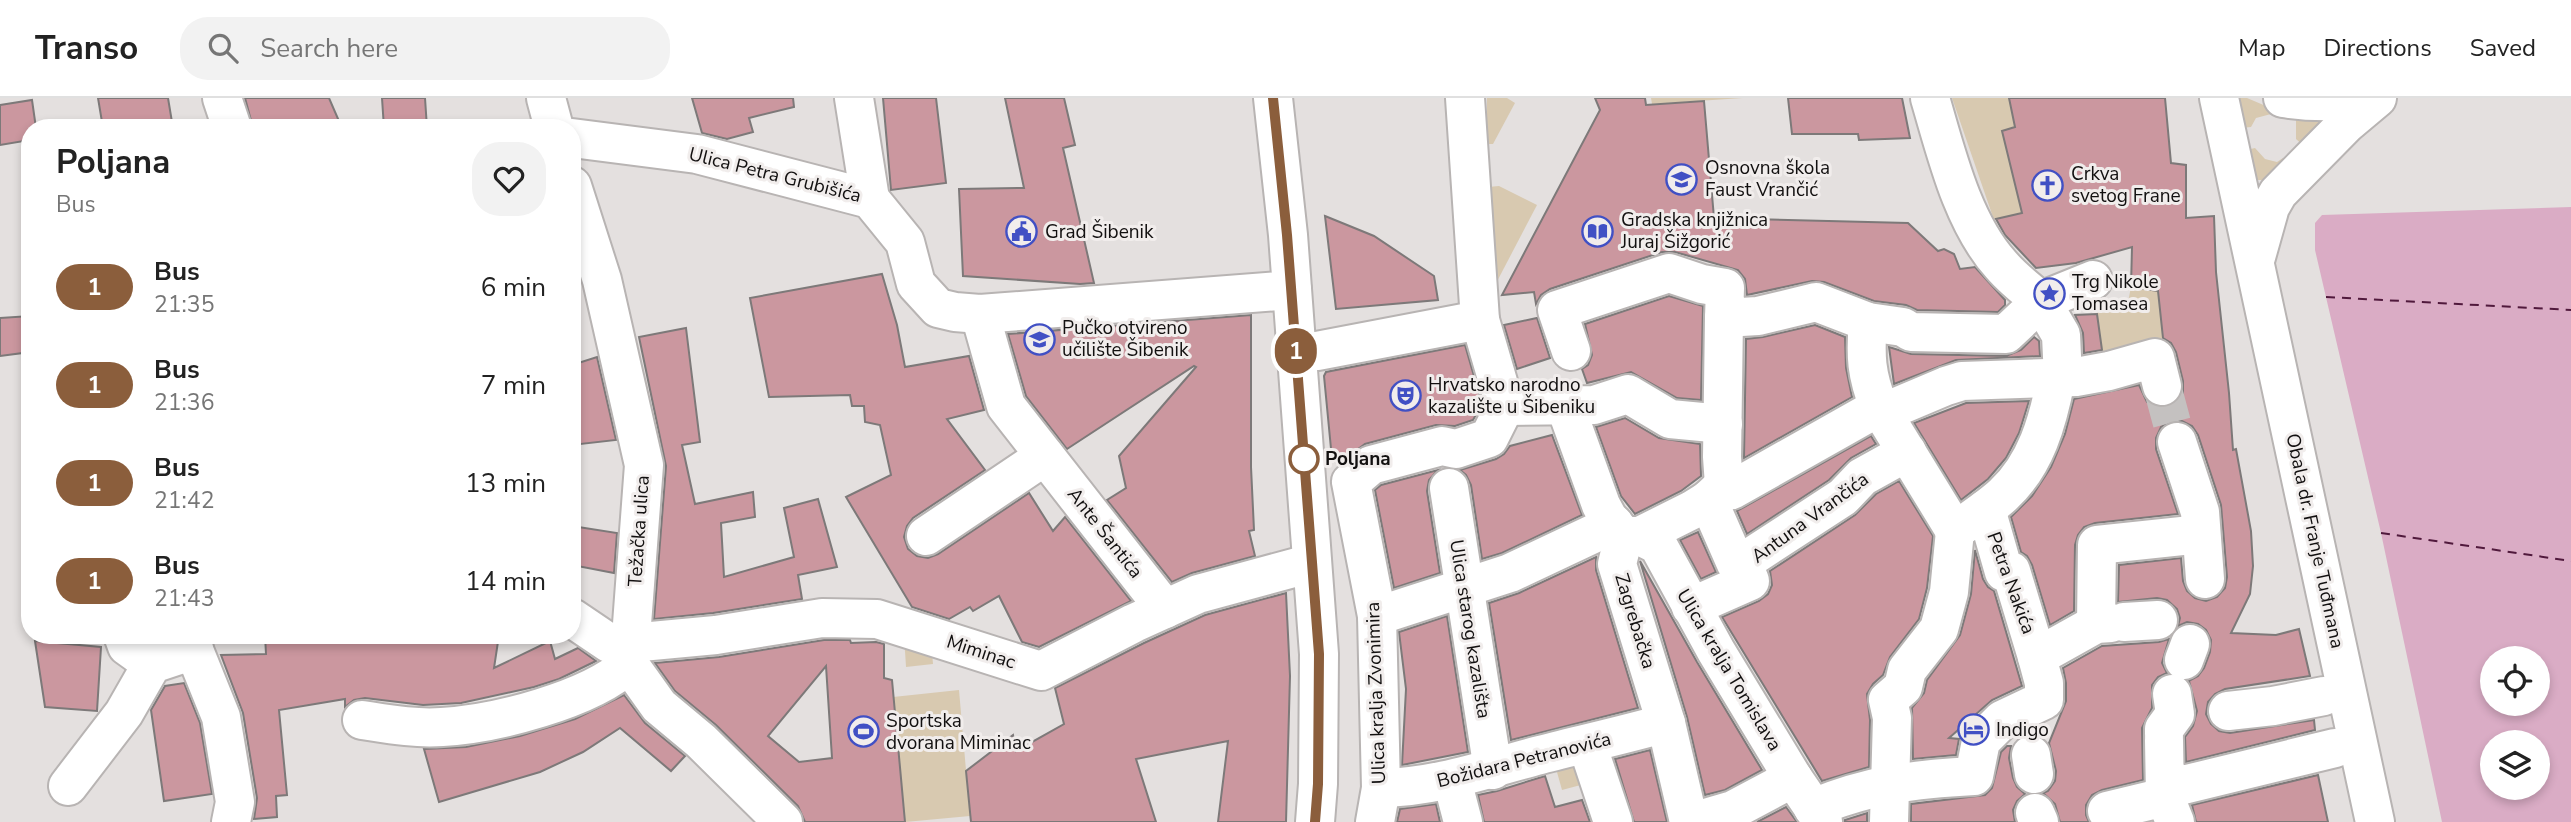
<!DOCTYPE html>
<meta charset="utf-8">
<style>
:root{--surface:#fff;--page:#f2f2f2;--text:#222;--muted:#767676;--line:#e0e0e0}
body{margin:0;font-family:"Nunito Sans",sans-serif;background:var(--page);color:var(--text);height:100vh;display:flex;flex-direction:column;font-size:26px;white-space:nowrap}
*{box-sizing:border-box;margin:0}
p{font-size:23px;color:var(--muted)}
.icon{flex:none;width:38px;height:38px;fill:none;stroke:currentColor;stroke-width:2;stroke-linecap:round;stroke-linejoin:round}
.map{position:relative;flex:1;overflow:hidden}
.sheet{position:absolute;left:21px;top:21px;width:560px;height:525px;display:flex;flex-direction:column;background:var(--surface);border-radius:28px;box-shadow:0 4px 10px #0003}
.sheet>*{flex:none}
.badge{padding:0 14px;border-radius:23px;font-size:24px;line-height:46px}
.buttons{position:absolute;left:2480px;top:548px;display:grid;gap:14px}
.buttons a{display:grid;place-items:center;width:70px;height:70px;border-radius:50%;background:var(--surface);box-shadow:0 4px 10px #0003;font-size:35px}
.map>.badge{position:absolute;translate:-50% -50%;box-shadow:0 0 0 4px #fff}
.round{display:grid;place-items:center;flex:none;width:74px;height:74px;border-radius:28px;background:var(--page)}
.summary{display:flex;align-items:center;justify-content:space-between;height:119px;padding:0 35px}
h1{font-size:33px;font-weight:700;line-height:52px}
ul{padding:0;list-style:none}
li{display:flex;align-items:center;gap:21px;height:98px;padding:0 35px}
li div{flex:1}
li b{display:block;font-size:26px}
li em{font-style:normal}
li .badge{min-width:77px;font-weight:700;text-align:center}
header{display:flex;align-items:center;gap:42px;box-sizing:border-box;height:98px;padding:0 35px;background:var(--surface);border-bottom:2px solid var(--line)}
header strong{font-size:33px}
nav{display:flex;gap:38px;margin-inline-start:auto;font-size:24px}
.search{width:490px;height:63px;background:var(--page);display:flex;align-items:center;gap:18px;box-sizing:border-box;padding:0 24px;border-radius:28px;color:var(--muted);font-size:26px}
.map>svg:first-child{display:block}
</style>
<header>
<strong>Transo</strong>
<div class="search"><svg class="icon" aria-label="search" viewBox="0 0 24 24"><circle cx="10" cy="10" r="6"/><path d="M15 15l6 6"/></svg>Search here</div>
<nav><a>Map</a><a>Directions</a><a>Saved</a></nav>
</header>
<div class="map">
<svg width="2571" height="724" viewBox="0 0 2571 724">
<rect width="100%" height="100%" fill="#e4e0df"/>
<g fill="#d8c9b0">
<path d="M1487 0H1507L1515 5 1493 46H1487Z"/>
<path d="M1651 0H1743L1652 6Z"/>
<path d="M1952 0H2009L2015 29 2002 33 2022 115 1994 122Z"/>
<path d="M2237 0H2247L2273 11 2271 16 2256 20 2251 29 2241 30Z"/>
<path d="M2296 18 2335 19 2305 49 2296 41Z"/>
<path d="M2255 50 2265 61 2277 64 2283 60 2288 66 2268 82H2255L2246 52Z"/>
<path d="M1499 88 1537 107 1492 193 1488 89Z"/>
<path d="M2131 189 2158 193 2164 250 2103 264 2096 208 2128 204Z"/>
<path d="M904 538 932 554 933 566 906 569Z"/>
<path d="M959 592 970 718 905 724 893 599Z"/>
<path d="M1585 658 1592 684 1562 692 1555 667Z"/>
</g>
<path fill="#daacc5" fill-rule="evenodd" d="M2571 109V724H2442L2381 435 2315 152V125L2322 117ZM2492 560H2538V606H2492ZM2492 644H2538V690H2492Z"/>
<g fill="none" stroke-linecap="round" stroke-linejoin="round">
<g stroke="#50193c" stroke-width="2" stroke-dasharray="9 7" stroke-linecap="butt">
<path d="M2326 199 2571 212"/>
<path d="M2381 435 2571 463"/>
</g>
</g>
<g fill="#cb979f" stroke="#7d7979" stroke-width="2" fill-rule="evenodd">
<path d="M98 0H168L173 30H103Z"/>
<path d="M245 0H329L342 30H253Z"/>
<path d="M382 0H425L427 30H384Z"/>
<path d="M692 0H793L794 9 749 20 753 34 727 41 702 35Z"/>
<path d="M883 0H936L946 85 891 92Z"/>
<path d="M1005 0H1064L1075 47 1063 50 1094 185 1080 186 963 178 959 91 1024 90Z"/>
<path d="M1595 0H1645L1646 7 1704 3 1714 120 1908 125 1938 153 1944 151 1954 156 1960 171 1975 169 2005 202V207L1998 214 1917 212 1906 207 1874 203 1824 184 1812 183 1747 197 1745 181 1738 172 1675 154H1662L1550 191 1541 197 1536 206 1534 194 1502 197 1600 12Z"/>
<path d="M1788 0H1902L1910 40 1859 42 1858 36H1792Z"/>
<path d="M2009 0H2165L2171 65 2186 67V120L2214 118 2216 174 2229 295 2233 352 2236 351 2251 433 2253 468 2250 496 2231 535 2276 537 2299 531 2310 578 2225 591 2215 596 2208 604 2206 616 2211 626 2219 633 2230 635 2314 622 2315 632 2186 664 2185 639 2193 628 2197 613 2189 583 2198 578 2204 570 2210 554 2211 542 2206 532 2198 526 2187 524 2178 528 2180 520 2177 511 2167 502 2157 500 2118 504 2119 467 2181 460 2183 483 2187 493 2195 500 2206 503 2217 499 2225 490 2227 479 2221 407 2198 337 2192 328 2182 323H2171L2161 329 2156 340V351L2178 416 2095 425 2084 429 2078 437 2075 447 2074 513 2050 527 2032 467 2027 458 2021 454 2011 419 2032 398 2051 369 2065 336 2074 301 2139 287 2147 304 2157 309H2167L2178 303 2183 295V283L2176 254 2171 245 2163 240 2158 193 2131 189 2132 149 2076 165 2036 170 2005 137 1996 121 2022 115 2002 33 2015 29Z"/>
<path d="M32 2 36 30H30V42L0 47V7Z"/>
<path d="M1325 118 1374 138 1434 178 1438 202 1336 211Z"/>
<path d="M882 176 897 227 905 269 969 258 984 312 947 321 985 372 913 420 907 428 904 439 908 451 917 458 928 460 938 456 1029 395 1053 433 1065 419 1131 503 1039 549 1022 544 999 498 973 513 970 509 949 521 912 509 846 399 891 377 880 327 865 324 864 308H852L850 297 769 299 750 200Z"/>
<path d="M1669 198 1703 208 1701 302 1677 300 1631 274 1587 285 1582 271 1588 267 1592 257 1585 226Z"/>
<path d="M2097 216 2102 252 2084 255 2083 235 2075 217Z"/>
<path d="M1251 217V369L1254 432 1249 433 1255 458 1192 475 1172 484 1107 402 1126 390 1119 358 1196 269 1194 268 1067 351 1026 298 1008 236Z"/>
<path d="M30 218V254L0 258V220Z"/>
<path d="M1537 220 1550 260 1517 271 1504 227Z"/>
<path d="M1815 227 1845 239 1846 270 1852 299 1744 360 1746 241 1763 239Z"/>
<path d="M686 230 700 344 682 347 695 406 753 394 755 419 721 425 724 479 794 459 784 410 818 401 837 469 798 477 802 501 713 515 654 521 666 368 639 239Z"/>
<path d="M2034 239 2039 243 2040 258 1956 262 1894 286 1889 249 1911 256 2006 258 2021 252Z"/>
<path d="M1465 247 1482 306 1473 322 1455 328 1436 327 1365 346 1338 366 1332 361 1324 278 1326 274Z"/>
<path d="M597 259 616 342 572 347V267Z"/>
<path d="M2029 303 2019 335 2006 360 1988 381 1961 402 1914 325 1966 305Z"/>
<path d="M1625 320 1659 340 1700 346 1701 378 1681 393 1635 416 1621 398 1596 329Z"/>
<path d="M1552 337 1582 417 1502 455 1482 461 1471 387 1466 377 1460 372 1496 361 1504 356 1510 348Z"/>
<path d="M1871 338 1876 346 1851 360 1829 382 1747 436 1737 413Z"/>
<path d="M1438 372 1429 382 1427 393 1440 475 1394 490 1375 392 1381 387Z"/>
<path d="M1899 383 1933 438 1927 490 1919 521 1890 559 1883 577 1873 586 1867 596 1870 622 1869 669 1822 683 1722 519 1759 503 1768 496 1772 487 1770 473 1855 417 1876 396Z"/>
<path d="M572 428 617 435 614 475 572 467Z"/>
<path d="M1698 434 1716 474 1701 481 1680 442Z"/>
<path d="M1975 452 1983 481 1988 489 1994 493 2022 588 1992 602 1949 640 1959 641 1956 657 1913 661 1912 610 1924 595 1927 582 1960 537 1971 496Z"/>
<path d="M1596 459V472L1638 610 1511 642 1489 505 1519 495Z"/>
<path d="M1640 463 1697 564 1762 672 1725 692 1705 697 1687 619Z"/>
<path d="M1286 495 1290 578 1286 724H1218L1228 643 1136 661 1156 724H971L966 673 1013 637 1016 653 1064 626 1055 590 1144 545 1205 517Z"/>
<path d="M1447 518 1468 654 1402 667 1406 591 1399 534Z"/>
<path d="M265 537H304L305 542 335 537H499L494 570 550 543 555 561 578 550 596 563 559 581 534 589 461 605 423 607 365 600 354 602 345 609V601L279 612 287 697 276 698 277 719 254 721 257 700 243 615 221 557 266 556Z"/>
<path d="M2169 541 2162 565 2167 575 2158 579 2152 587V610L2142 630 2143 682 2102 692 2092 697 2086 707V717L2089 724H2060L2055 706 2043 695 2048 693 2055 683 2056 673 2049 645 2066 603V585L2063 570 2102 548 2159 544Z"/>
<path d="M824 542H850L851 545 876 544 884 546V580L892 582 905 724H805L798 708 716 627 675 593 655 565 719 559ZM826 568 832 660 799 664 768 638Z"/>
<path d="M35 543 101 549 97 613 45 609Z"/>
<path d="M184 585 200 625 212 696 164 703 151 612 165 588Z"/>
<path d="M624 597 645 625 685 658 671 673 620 630 583 654 540 674 439 704 424 651 466 649 520 638 575 621Z"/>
<path d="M2007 648H2011L2009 660 2013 680 2017 689 2025 696 2017 703 2013 712 2015 724H1911V706L1985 697 1992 690 2001 654Z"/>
<path d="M1650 652 1667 724H1634L1615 661Z"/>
<path d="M2318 677 2328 724H2196L2192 707Z"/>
<path d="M1545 678 1555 709 1582 702 1590 724H1484L1478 697 1497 693Z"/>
<path d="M1436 706 1440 724H1397L1400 711Z"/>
<path d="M1786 709 1797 724H1757Z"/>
<path d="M1867 715V724H1845V722Z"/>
</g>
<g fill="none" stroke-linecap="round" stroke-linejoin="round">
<path stroke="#c4c1c0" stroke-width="38" stroke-dasharray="38 19" stroke-linecap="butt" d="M2162 288 2177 344"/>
<defs>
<g id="minor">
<path d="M222 0 232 30"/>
<path d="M546 0 554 30"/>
<path d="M854 0 870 101"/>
<path d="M1465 0 1480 222 1505 308 1594 307 1628 296 1670 321 1723 326"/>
<path d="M2219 0 2375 724"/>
<path d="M572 40 697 56 870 101 905 144 916 186 938 210 955 214 980 216 1292 192"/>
<path d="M572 88 602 182 644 367 629 566 659 608 701 643 783 724"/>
<path d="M2256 159 2270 109 2278 95 2346 26 2377 0"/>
<path d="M980 216 1006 308 1165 511"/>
<path d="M1868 224C1865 257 1866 277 1879 309L1955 433"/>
<path d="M1317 253 1480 222"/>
<path d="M1571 253 1557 212 1669 175 1702 186 1725 190 1724 220 1758 218 1816 204 1868 224 1903 229 1911 234 2006 236 2041 203C2027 192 2012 180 2001 167 1962 124 1946 54 1930 0"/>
<path d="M2063 280 2061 237 2041 203 2093 182"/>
<path d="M1565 307 1601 407 1608 420 1624 438"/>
<path d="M1882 315 1946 288 1962 283 2076 279 2109 273 2155 260 2162 288"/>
<path d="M2177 344 2200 414 2205 481"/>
<path d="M1724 387 1722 359 1724 220"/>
<path d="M1449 390 1493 672"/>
<path d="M1708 402 1736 466 1746 473"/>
<path d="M1986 411 2004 474 2011 473 2037 559"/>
<path d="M926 438 1045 358"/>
<path d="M1624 438H1640L1658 447 1716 553 1793 680 1823 724"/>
<path d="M1624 438 1617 466 1666 625 1689 724"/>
<path d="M1640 438 1692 412 1708 402 1724 387 1732 392 1879 309"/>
<path d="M1691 509 1750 483 1746 473 1748 461 1843 399 1862 379 1907 354"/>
<path d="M1377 518 1510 475 1614 426"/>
<path d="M572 520 609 545H630L716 537 822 520 877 521 1041 573 1134 525 1198 496 1312 465"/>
<path d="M2124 524 2158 522"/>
<path d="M2096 526 2097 447 2201 436"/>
<path d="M123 537 127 548 152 566"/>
<path d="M192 537 194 552 221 619 235 704 231 724"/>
<path d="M2184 562 2190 546"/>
<path d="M2228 613 2273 608 2324 598"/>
<path d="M362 622C388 626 415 631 442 629 495 626 590 602 629 566"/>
<path d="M2164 636V631L2175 616 2172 596"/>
<path d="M2164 642 2165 699 2175 724"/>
<path d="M1587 646 1613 724"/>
<path d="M2031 657 2034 676"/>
<path d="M2166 680 2183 687 2335 650"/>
<path d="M1452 682 1463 724"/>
<path d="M68 688 124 615 152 566 194 552"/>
<path d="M1381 690C1437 689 1486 671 1540 657 1582 646 1624 637 1666 625"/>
<path d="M1813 710C1869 687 1914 681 1974 678L1981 643 2002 622 2044 602V585L2037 559 2096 526 2111 525"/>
<path d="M2107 713 2165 699"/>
<path d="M2035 715 2039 724"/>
<path d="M1375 724 1381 690 1377 518 1351 384 1371 367 1442 348 1456 351 1489 340 1505 308"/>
<path d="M1692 724 1733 712 1793 680"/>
<path d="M1889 724 1892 620 1888 602 1903 589 1907 572 1939 531 1949 494 1955 433C1971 421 1989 410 2003 397 2036 367 2048 323 2056 281"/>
</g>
<g id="major">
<path d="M1273 0 1288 137 1319 556 1318 686 1315 724"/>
<path d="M2283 0C2315 5 2342 4 2374 0"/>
</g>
</defs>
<use href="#minor" stroke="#b8b4b3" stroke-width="42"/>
<use href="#major" stroke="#b8b4b3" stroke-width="42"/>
<use href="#minor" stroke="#fff" stroke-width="38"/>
<use href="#major" stroke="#fff" stroke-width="38"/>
</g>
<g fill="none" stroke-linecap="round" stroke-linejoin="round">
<defs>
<path id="line" d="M1273 0 1287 137 1319 556 1318 686 1315 724"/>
</defs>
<use href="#line" stroke="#fff" stroke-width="16"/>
<use href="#line" stroke="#8b5e3c" stroke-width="10"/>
</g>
<defs>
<symbol id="school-ring" viewBox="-11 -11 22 22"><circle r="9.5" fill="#f1edec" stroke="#4150c4" stroke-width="1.5"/><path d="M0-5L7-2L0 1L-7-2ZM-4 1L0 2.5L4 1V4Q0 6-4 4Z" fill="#4150c4"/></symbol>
<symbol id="church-ring" viewBox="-11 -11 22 22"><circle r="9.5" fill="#f1edec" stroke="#4150c4" stroke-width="1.5"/><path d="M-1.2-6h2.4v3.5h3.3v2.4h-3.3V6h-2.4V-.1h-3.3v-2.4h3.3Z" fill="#4150c4"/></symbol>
<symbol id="library-ring" viewBox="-11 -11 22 22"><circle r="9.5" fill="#f1edec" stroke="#4150c4" stroke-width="1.5"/><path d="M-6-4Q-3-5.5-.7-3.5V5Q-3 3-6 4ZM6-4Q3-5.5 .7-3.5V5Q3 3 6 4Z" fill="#4150c4"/></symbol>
<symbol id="civic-ring" viewBox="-11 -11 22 22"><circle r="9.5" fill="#f1edec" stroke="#4150c4" stroke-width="1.5"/><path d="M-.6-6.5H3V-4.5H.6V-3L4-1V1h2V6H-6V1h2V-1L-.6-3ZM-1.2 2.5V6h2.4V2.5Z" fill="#4150c4"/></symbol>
<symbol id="sight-ring" viewBox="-11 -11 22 22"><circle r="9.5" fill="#f1edec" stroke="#4150c4" stroke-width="1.5"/><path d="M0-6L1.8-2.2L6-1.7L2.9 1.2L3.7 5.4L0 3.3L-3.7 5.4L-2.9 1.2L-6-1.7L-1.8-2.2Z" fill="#4150c4"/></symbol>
<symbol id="university-ring" viewBox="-11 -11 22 22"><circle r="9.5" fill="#f1edec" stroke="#4150c4" stroke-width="1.5"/><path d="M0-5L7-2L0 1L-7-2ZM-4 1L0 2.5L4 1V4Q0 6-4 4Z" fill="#4150c4"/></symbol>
<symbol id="theatre-ring" viewBox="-11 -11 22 22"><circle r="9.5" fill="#f1edec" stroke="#4150c4" stroke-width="1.5"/><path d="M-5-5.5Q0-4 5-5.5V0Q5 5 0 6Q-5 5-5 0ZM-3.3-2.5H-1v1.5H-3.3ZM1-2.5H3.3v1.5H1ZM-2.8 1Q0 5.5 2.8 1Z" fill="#4150c4"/></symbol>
<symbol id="hotel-ring" viewBox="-11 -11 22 22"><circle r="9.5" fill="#f1edec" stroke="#4150c4" stroke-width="1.5"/><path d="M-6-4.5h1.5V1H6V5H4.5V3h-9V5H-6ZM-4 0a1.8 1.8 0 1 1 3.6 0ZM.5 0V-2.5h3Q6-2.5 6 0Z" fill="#4150c4"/></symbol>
<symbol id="stadium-ring" viewBox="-11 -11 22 22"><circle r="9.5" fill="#f1edec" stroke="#4150c4" stroke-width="1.5"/><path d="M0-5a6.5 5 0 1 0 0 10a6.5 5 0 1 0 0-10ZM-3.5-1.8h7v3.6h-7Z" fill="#4150c4"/></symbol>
</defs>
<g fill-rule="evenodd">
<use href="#school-ring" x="1664" y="64" width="35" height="35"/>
<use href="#church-ring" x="2030" y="70" width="35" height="35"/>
<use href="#library-ring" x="1580" y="116" width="35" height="35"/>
<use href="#civic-ring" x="1004" y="116" width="35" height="35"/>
<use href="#sight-ring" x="2032" y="178" width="35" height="35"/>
<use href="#university-ring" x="1022" y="224" width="35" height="35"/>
<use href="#theatre-ring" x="1388" y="280" width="35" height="35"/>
<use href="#hotel-ring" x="1956" y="614" width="35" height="35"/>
<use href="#stadium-ring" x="846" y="616" width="35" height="35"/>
</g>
<circle fill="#fff" stroke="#8b5e3c" stroke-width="3.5" cx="1304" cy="361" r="14"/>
<g text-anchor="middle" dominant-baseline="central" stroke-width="6" stroke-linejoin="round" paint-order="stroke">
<g font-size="19" fill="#121010" stroke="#f1edec" text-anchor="start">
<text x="1705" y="70">Osnovna škola<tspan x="1705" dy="22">Faust Vrančić</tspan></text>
<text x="2071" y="76">Crkva<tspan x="2071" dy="22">svetog Frane</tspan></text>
<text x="1621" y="122">Gradska knjižnica<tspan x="1621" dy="22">Juraj Šižgorić</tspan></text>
<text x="1045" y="134">Grad Šibenik</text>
<text x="2072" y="184">Trg Nikole<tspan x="2072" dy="22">Tomasea</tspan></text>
<text x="1062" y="230">Pučko otvireno<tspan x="1062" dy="22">učilište Šibenik</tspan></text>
<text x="1428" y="287">Hrvatsko narodno<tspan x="1428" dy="22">kazalište u Šibeniku</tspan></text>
<text x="886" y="623">Sportska<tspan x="886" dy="22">dvorana Miminac</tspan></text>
<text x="1996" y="632">Indigo</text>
</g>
<g font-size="19" fill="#121010" stroke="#f1edec">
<text transform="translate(775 77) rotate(14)">Ulica Petra Grubišića</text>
<text transform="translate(1810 420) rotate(-36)">Antuna Vrančića</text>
<text transform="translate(639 433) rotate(-86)">Težačka ulica</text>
<text transform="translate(1105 435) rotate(52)">Ante Šantića</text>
<text transform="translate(2315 443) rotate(78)">Obala dr. Franje Tuđmana</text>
<text transform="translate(2011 485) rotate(70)">Petra Nakića</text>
<text transform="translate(1635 523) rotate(73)">Zagrebačka</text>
<text transform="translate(1470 531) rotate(81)">Ulica starog kazališta</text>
<text transform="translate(981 554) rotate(18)">Miminac</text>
<text transform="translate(1729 572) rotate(59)">Ulica kralja Tomislava</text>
<text transform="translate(1376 595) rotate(-92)">Ulica kralja Zvonimira</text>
<text transform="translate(1524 662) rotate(-14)">Božidara Petranovića</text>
</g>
<g font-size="19" font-weight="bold" fill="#121010" stroke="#f1edec" text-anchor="start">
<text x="1325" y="361">Poljana</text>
</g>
</g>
</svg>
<div class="buttons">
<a><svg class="icon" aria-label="locate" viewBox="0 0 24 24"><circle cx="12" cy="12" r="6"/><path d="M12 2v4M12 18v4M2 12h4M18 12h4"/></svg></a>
<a><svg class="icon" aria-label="layers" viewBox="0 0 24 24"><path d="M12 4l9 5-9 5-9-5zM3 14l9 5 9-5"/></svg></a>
</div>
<b class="badge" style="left:1296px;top:253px;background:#8b5e3c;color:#fff">1</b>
<section class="sheet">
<div class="summary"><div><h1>Poljana</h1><p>Bus</p></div><a class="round"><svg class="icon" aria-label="heart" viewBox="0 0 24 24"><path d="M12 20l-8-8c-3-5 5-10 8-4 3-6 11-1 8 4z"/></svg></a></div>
<ul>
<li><span class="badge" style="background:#8b5e3c;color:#fff">1</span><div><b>Bus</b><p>21:35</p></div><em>6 min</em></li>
<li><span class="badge" style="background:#8b5e3c;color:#fff">1</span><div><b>Bus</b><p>21:36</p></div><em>7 min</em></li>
<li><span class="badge" style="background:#8b5e3c;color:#fff">1</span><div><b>Bus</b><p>21:42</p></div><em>13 min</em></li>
<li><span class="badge" style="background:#8b5e3c;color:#fff">1</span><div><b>Bus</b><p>21:43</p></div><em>14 min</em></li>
</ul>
</section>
</div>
